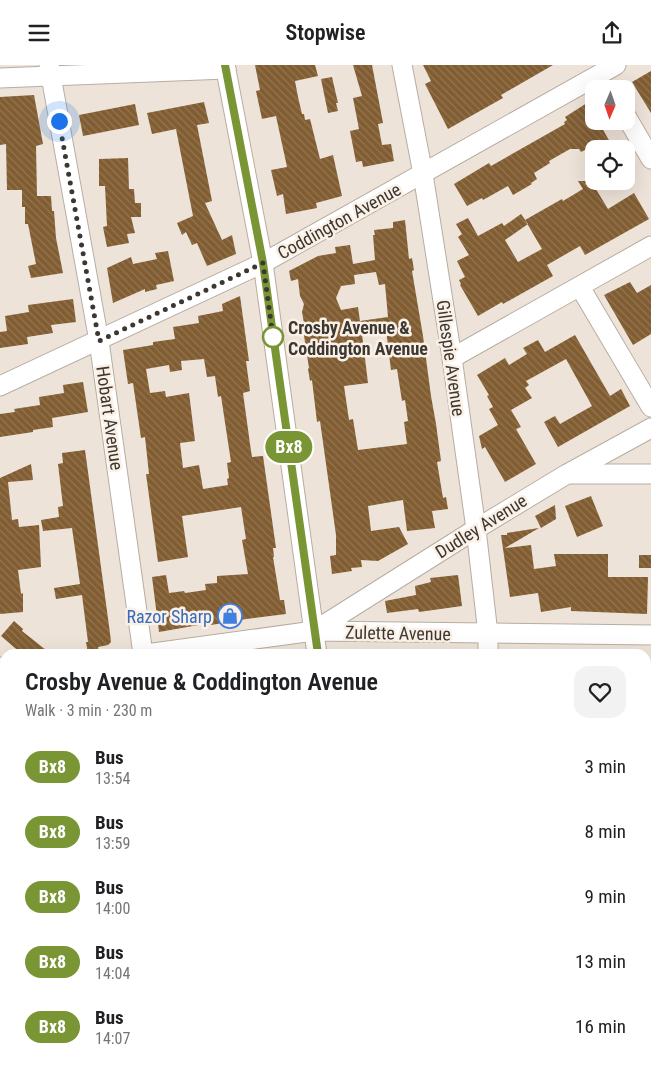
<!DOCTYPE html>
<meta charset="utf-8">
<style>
:root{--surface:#fff;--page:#f2f2f2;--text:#202124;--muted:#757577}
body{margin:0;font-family:"Roboto Condensed",sans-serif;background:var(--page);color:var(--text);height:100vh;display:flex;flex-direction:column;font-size:19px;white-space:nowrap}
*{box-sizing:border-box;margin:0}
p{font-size:16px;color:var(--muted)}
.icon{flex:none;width:28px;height:28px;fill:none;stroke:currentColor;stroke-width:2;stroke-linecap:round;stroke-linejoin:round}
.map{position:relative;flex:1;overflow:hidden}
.side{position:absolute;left:0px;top:584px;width:651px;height:421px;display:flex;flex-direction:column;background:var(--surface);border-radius:15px 15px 0 0;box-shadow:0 5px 20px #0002}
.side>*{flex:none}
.badge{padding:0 10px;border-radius:16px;font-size:18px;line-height:32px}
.needle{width:32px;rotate:182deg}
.buttons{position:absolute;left:585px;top:15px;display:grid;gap:10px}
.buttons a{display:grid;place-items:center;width:50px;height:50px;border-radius:10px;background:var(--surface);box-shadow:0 5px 20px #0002;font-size:25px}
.you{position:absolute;width:25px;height:25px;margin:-12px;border:4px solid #fff;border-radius:50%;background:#1a73e8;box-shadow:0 0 0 8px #1a73e833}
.map>.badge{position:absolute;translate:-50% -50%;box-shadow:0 0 0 2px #fff}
.round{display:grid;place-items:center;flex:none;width:52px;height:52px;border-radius:15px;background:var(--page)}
.summary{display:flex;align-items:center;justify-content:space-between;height:85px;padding:0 25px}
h1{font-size:24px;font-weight:600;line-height:38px}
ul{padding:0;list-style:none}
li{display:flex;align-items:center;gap:15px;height:65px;padding:0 25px}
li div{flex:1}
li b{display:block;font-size:19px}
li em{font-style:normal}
li .badge{min-width:55px;font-weight:700;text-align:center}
header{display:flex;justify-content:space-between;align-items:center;height:65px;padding:0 25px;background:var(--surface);font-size:22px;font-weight:600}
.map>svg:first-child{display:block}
</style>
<header><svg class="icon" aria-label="menu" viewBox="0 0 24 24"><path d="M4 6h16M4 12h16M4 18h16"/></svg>Stopwise<svg class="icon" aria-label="share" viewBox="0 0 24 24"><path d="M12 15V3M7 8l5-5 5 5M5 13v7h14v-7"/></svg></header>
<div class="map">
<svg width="651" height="1004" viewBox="0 0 651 1004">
<defs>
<pattern id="building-back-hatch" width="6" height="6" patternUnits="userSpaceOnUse" patternTransform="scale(1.25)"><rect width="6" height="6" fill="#815d31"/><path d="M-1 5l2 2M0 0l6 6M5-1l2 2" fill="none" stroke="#927655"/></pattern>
</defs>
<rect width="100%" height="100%" fill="#eee3d8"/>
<g fill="url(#building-back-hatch)" fill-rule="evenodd">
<path d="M255 0H315L318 11 295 16 298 32 302 49H304L305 55 310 54 320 94 333 90 342 131 316 138 317 143 286 149 283 129 277 131 271 105 287 102 276 51 262 54 256 26 260 25Z"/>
<path d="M353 0H372L383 58 378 59 382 80 391 79 394 96 363 102 362 96 356 97 350 66 359 64 353 33 362 31Z"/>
<path d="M423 0H553L501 30 503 33 448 64 425 19 431 16Z"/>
<path d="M651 6V48L632 17Z"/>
<path d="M332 12 338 38H336L338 46 328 48 321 14Z"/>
<path d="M34 30 43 79 36 81 37 131H51L52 146H54L56 173 63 208 31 213 28 201 36 199 28 159H25V142H22V125H7L6 79 0 80V32Z"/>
<path d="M204 37 209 58 197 60 212 136 205 138 222 175 232 170 236 189 207 201 197 178 192 180 186 167 182 170 177 158 193 151 176 64 152 69 147 48Z"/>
<path d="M587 38 594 49V56H598L614 84H587L581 87 579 84H570L549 96 550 98 534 108 537 114 531 118 532 119 513 130 508 121 483 135 482 133 467 141 454 119 489 98 491 101 565 59 564 57 567 55 565 52Z"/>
<path d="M135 39 139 60 83 71 79 50Z"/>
<path d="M128 93 129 124H134L135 138H141V152H131L135 168 127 169 129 178 107 182 103 162 107 161 105 121H99V94Z"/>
<path d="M578 116H591L608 144 634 128 649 154 585 190 580 181 547 200 553 211 503 239 502 237 478 251 460 220 461 219 459 215 465 212 457 196 469 190 458 172 462 169 456 159 468 153 478 171 502 158 504 161 521 149 528 159 505 175 518 197 542 184 525 155 562 134 563 136 583 124Z"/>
<path d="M405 155 409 194 412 193 414 205 412 206 423 271 431 331 436 359 441 396 437 397 443 433 446 432 448 444 432 446 435 463 407 466 403 435 368 441 371 466 399 462 408 479 378 496 361 495 362 502 351 503 352 506 332 509 330 491 336 490V470L320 356 317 357 312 315 310 316 308 304 309 303 303 264H305L302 247 304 239 300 231 298 214 291 216 289 206 318 191 336 188 335 182 350 180 353 199 375 195 373 170H375L374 165 393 163V157ZM376 207 379 220 385 219 388 252 360 256 358 242 341 245 336 233 341 221 355 219 354 210ZM386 265 391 305 397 304 402 336 405 335 408 356 404 357 407 379 358 385 353 354 349 355 344 321 368 318 362 269Z"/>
<path d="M168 186 174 216 156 220 157 224 145 227V224L113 238 107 203 131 192 133 199 157 194 155 188Z"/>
<path d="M630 217 637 228 651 220V269L633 280 604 230Z"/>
<path d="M240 231 249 296H246L250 326 243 328 250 379 252 392 263 391 276 483H273L274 492H273L280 535H284L286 549 239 555V558L224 560 223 558 211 560 210 558 159 567 152 512 166 510 169 528 184 526 185 528 206 525 205 519 217 518V511L248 509 242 475 246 474 241 442 182 451 188 492 158 497 146 409H149L145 372 141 373 133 318 128 319 123 285 153 280V277L175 274 173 262 199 258 198 251 223 246 222 239ZM204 294 207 312 215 311 218 332 221 331 231 397 227 398 229 413 227 414 228 420 203 424 199 400 183 403 180 378 195 376 189 328 166 332 165 326 150 328 146 304 169 300 170 307 182 305 181 296Z"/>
<path d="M73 234 76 257 51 260 53 268 27 272 28 279 0 283V267L7 266 5 251 29 247 28 240Z"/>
<path d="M575 270 610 331 621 324 630 341 558 382 544 357 555 351 560 359 592 341 566 294 526 316 529 320 525 323 532 333 511 345 521 362 516 364 536 399 505 417 485 382 482 384 479 371 498 360 489 344 493 342 487 331 489 330 477 310 505 293 509 300 527 289 523 283 538 275 545 287Z"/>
<path d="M83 317 88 347 52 353 53 362 33 365V367L0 372V349L15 347 14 344 40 340 39 332 64 328 63 320Z"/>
<path d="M85 385 110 568 111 577 108 580 98 582 99 589H88L86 577H88L82 530 56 534 54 523 80 519 72 463 43 466 41 455 59 452 58 442 63 441 58 399 63 398 62 388Z"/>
<path d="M31 399 33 415 8 417 12 455 18 454 19 462 39 460 41 502 18 505 21 529 23 528V547L0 549V413Z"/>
<path d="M591 431 603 461 577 472 565 441Z"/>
<path d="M555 440 556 454 541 463 535 451Z"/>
<path d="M539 463 505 483 531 480 534 504 556 501 554 489H608V512H648L647 549 571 546V542L541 547 538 528 510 532 501 470H507V468Z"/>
<rect x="639" y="490" width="12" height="13"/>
<path d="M458 510 462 541 419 547 418 544 387 548 385 536 416 530 415 521 431 517 430 513Z"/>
<path d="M14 556 23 564 22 566 51 589H22L1 571Z"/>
</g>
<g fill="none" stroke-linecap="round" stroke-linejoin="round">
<defs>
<g id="minor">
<path d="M49 0 99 276 143 589"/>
<path d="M225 0 263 198 317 589"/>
<path d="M402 0 423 109 452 293 476 464 488 569V589"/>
<path d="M0 13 226 4"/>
<path d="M626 51 651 94"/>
<path d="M580 222 651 342"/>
<path d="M452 293 651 181"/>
<path d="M0 321 263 198 616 0"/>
<path d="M570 409H651"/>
<path d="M314 566 476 464 567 409 651 363"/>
<path d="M146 589 314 566 651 570"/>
<path d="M0 602 5 606"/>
<path d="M0 743 5 737"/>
<path d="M0 815 5 820"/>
<path d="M646 951 651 920V903"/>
<path d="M217 1000 221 1004"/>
<path d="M375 1000 376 1004"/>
<path d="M252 1004 264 1000"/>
<path d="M639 1004V1000"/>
</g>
</defs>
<use href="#minor" stroke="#b7ada2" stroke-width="21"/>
<use href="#minor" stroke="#fff" stroke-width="19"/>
</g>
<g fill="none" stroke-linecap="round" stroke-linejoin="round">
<defs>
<path id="line" d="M225 0 263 198 318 589"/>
</defs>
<use href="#line" stroke="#fff" stroke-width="11"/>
<use href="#line" stroke="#799534" stroke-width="8"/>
<path stroke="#3b3732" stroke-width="5" stroke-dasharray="0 9" d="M59 56 99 276 263 198 273 272"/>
</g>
<defs>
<symbol id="shop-ring" viewBox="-11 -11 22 22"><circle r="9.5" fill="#fbf0e5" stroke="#3f7fe0" stroke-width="1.5"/><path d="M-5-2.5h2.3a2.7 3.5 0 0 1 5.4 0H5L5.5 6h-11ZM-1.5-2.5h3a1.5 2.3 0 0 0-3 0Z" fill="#3f7fe0"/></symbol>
</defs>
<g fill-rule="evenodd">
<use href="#shop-ring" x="216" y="537" width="28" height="28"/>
</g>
<circle fill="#fff" stroke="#799534" stroke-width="2.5" cx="273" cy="272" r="10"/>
<g text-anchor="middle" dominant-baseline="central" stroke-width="5" stroke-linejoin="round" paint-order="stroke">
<g font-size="18" fill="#3b3732" stroke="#fbf0e5">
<text transform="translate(339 156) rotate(-29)">Coddington Avenue</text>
<text transform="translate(451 293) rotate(82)">Gillespie Avenue</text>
<text transform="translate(110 353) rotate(82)">Hobart Avenue</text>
<text transform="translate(481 461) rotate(-32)">Dudley Avenue</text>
<text transform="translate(398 568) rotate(1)">Zulette Avenue</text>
</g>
<g font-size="18" font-weight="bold" fill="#3b3732" stroke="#fbf0e5" text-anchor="start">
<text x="288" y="262">Crosby Avenue &amp;<tspan x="288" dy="21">Coddington Avenue</tspan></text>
</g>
<g font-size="18" fill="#366cbe" stroke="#fbf0e5" text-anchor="end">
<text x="212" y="551">Razor Sharp</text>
</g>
</g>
</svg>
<div class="buttons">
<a><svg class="needle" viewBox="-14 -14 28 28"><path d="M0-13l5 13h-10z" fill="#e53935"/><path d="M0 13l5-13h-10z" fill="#757577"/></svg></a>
<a><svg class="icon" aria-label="locate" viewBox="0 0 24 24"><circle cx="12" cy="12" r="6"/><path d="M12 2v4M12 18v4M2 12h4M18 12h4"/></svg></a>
</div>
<div class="you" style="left:59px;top:56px"></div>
<b class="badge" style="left:289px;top:382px;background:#799534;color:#fff">Bx8</b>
<section class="side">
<div class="summary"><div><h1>Crosby Avenue &amp; Coddington Avenue</h1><p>Walk · 3 min · 230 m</p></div><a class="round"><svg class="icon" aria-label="heart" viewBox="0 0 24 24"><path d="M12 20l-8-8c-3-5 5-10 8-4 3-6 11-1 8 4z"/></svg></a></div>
<ul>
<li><span class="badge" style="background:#799534;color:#fff">Bx8</span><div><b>Bus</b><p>13:54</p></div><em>3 min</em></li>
<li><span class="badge" style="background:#799534;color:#fff">Bx8</span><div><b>Bus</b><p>13:59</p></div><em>8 min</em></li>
<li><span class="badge" style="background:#799534;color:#fff">Bx8</span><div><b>Bus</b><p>14:00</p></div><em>9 min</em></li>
<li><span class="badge" style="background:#799534;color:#fff">Bx8</span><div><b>Bus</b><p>14:04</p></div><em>13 min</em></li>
<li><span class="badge" style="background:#799534;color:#fff">Bx8</span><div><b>Bus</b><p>14:07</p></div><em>16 min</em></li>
</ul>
</section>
</div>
